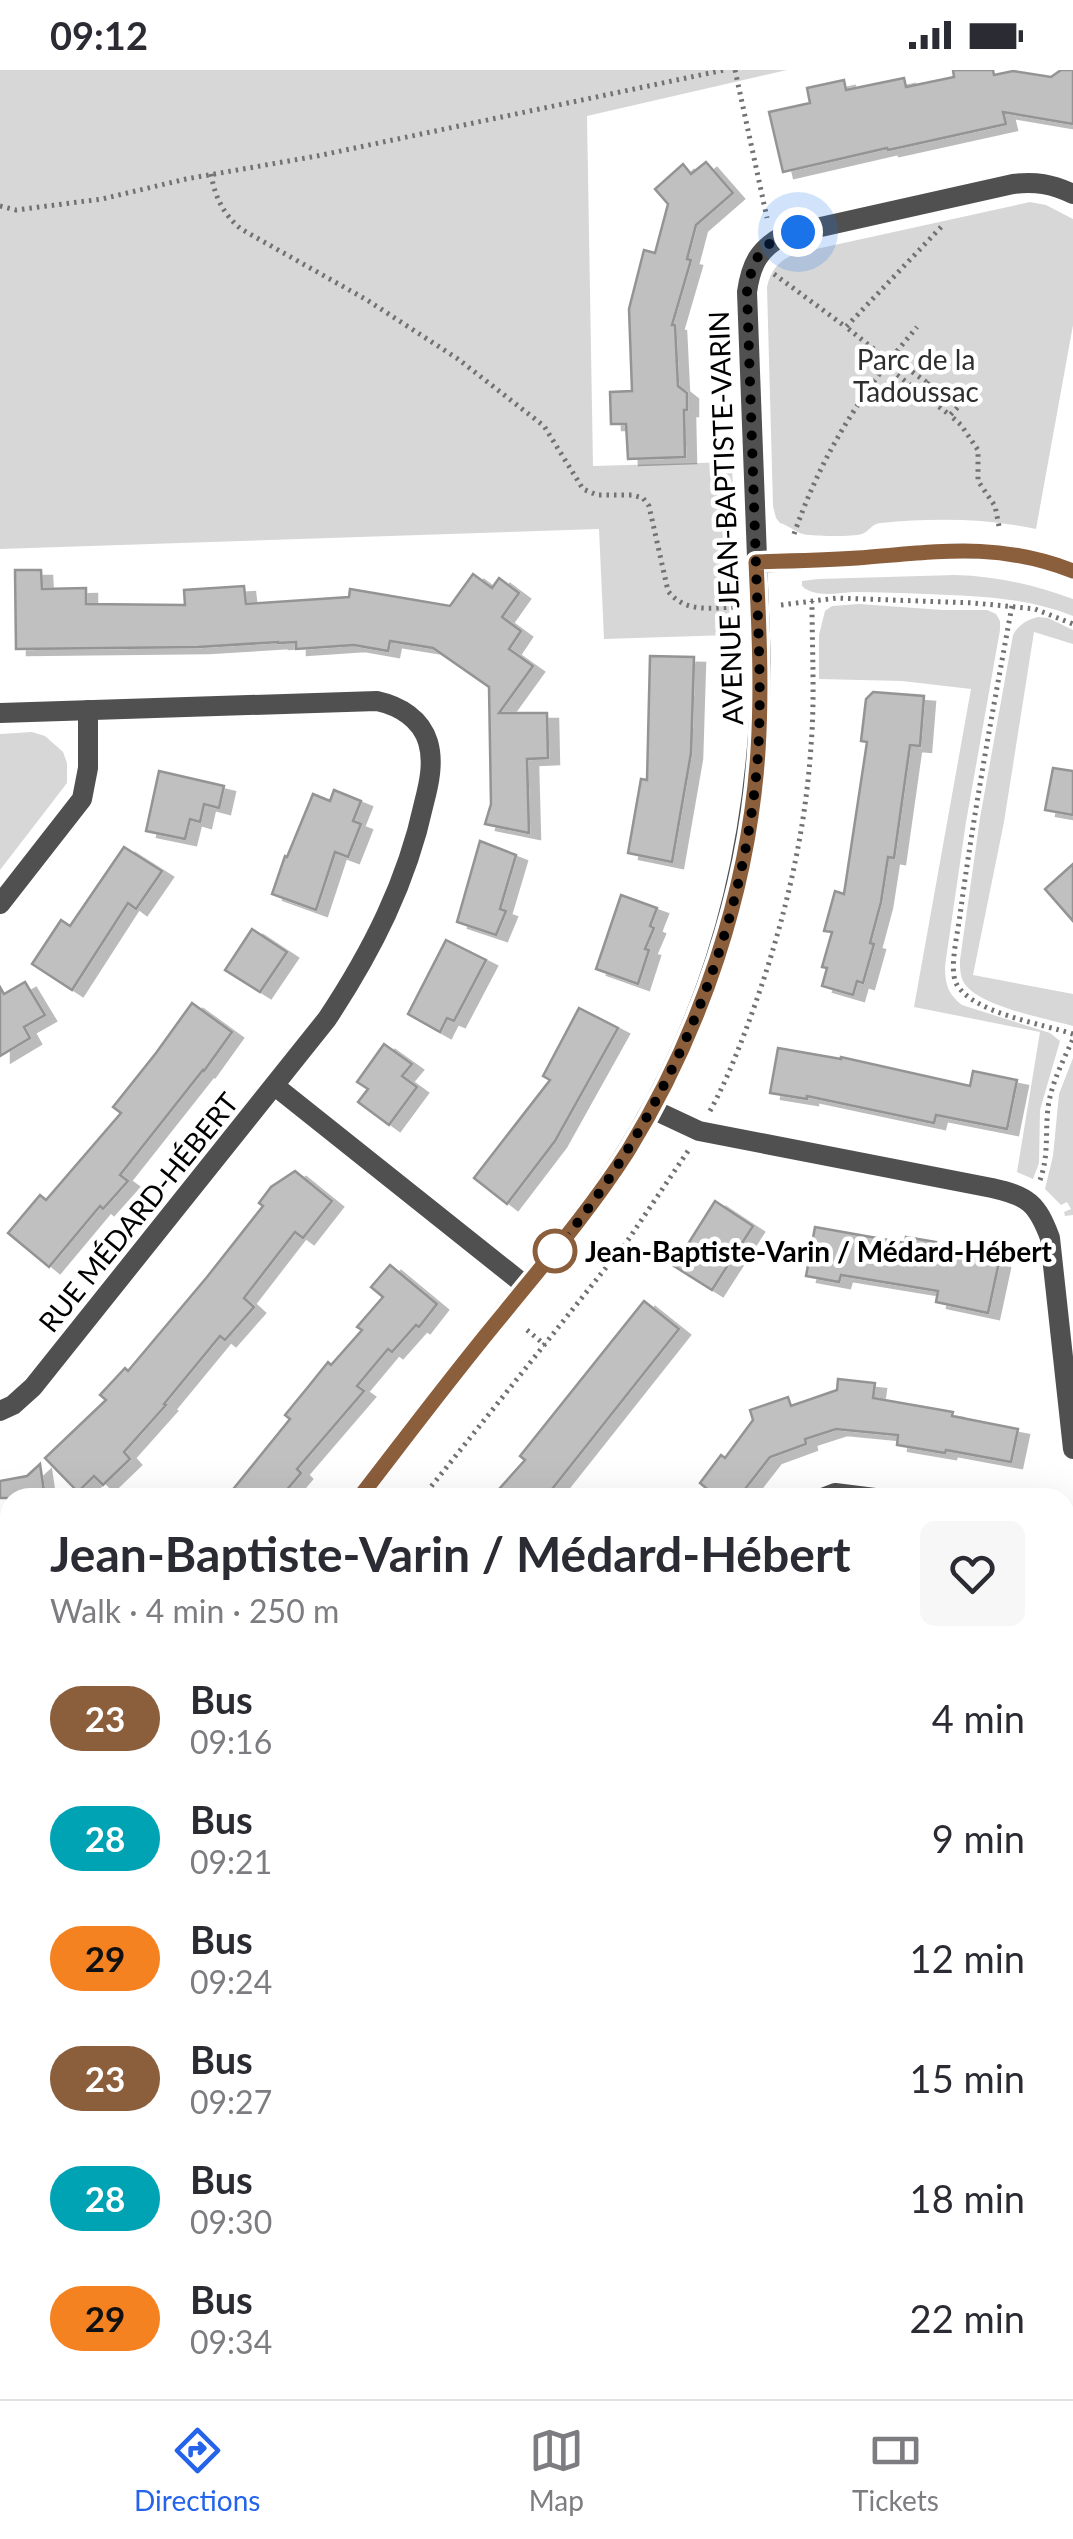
<!DOCTYPE html>
<meta charset="utf-8">
<style>
:root{--surface:#fff;--page:#f7f7f7;--text:#2b2b33;--muted:#7c7c81;--line:#e1e1e2;--accent:#2563eb}
body{margin:0;font-family:Lato,sans-serif;background:var(--page);color:var(--text);height:100vh;display:flex;flex-direction:column;font-size:38px;white-space:nowrap}
*{box-sizing:border-box;margin:0}
p{font-size:32px;color:var(--muted)}
.icon{flex:none;width:55px;height:55px;fill:none;stroke:currentColor;stroke-width:2;stroke-linecap:round;stroke-linejoin:round}
.map{position:relative;flex:1;overflow:hidden}
.sheet{position:absolute;left:0px;top:1418px;width:1075px;height:912px;display:flex;flex-direction:column;background:var(--surface);border-radius:30px 30px 0 0;box-shadow:0 10px 40px #0002}
.sheet>*{flex:none}
.badge{padding:0 20px;border-radius:32px;font-size:35px;line-height:65px}
.you{position:absolute;width:50px;height:50px;margin:-25px;border:8px solid #fff;border-radius:50%;background:#1a73e8;box-shadow:0 0 0 15px #1a73e833}
.map>.badge{position:absolute;translate:-50% -50%;box-shadow:0 0 0 5px #fff}
.round{display:grid;place-items:center;flex:none;width:105px;height:105px;border-radius:15px;background:var(--page)}
.head{display:flex;align-items:center;justify-content:space-between;height:170px;padding:0 50px}
h1{font-size:48px;font-weight:700;line-height:75px}
ul{padding:0;list-style:none}
li{display:flex;align-items:center;gap:30px;height:120px;padding:0 50px}
li div{flex:1}
li b{display:block;font-size:38px}
li em{font-style:normal}
li .badge{min-width:110px;font-weight:700;text-align:center}
.status{display:flex;justify-content:space-between;align-items:center;height:70px;padding:0 50px;background:var(--surface);direction:ltr}
.status svg{height:28px;fill:currentColor}
.dock{display:flex;justify-content:space-around;align-items:center;height:140px;border-top:2px solid var(--line);background:var(--surface);font-size:28px;color:var(--muted)}
.dock a{display:grid;justify-items:center;gap:5px}
.dock .selected{color:var(--accent)}
.map>svg:first-child{display:block}
</style>
<div class="status"><b>09:12</b><svg viewBox="0 0 49 12"><path d="M0 12V9h3v3zM5 12V6h3v6zM10 12V3h3v9zM15 12V0h3v12zM26 1h20v11H26zM47 4h2v5h-2z"/></svg></div>
<div class="map">
<svg width="1073" height="2329" viewBox="0 0 1073 2329">
<defs>
<filter id="shadow"><feDropShadow dx="11" dy="6" stdDeviation="0" flood-color="#0004"/></filter>
</defs>
<rect width="100%" height="100%" fill="#fff"/>
<g fill="#d7d7d7">
<path d="M0 0H787L587 46 593 396 732 392 734 454 727 456 730 565 604 569 599 459 0 479Z"/>
<path d="M1030 132 1046 135 1073 149V255L1036 459C986 448 932 448 881 453 871 454 871 460 862 464 852 467 819 466 808 465 797 464 790 456 780 453L776 448 773 436 767 217C771 199 780 189 798 183Z"/>
<path d="M955 505C997 506 1034 515 1073 529V546C1025 527 976 526 926 524 902 523 878 522 854 522 838 523 814 528 802 516V511L818 509Z"/>
<path d="M859 534 943 540H987L996 544 1000 551V560L966 752 945 896C945 914 948 924 962 935L1050 963 1060 971 1040 1040 1039 1093 1033 1109 1017 1102 1040 962 914 937 971 619 902 611 819 609V565L825 541 832 536Z"/>
<path d="M1038 547 1048 548 1073 560V574L1034 562 1004 752 973 905 1073 924V956C1045 948 980 937 964 913 960 906 960 898 960 890L980 748 1013 565C1019 554 1027 550 1038 547Z"/>
<path d="M32 662 45 666 63 682 67 693V713L0 800V664Z"/>
<path d="M1073 988V1145L1065 1146 1064 1142 1071 1139 1067 1132 1061 1135 1045 1119 1053 1086 1059 1024Z"/>
<path d="M1073 1989V2329H722L719 2320H1065V2004Z"/>
</g>
<g fill="#c0c0c0" stroke="#949494" stroke-width="2.5" filter="url(#shadow)">
<path d="M953 0H993L994 5 1013 1 1051 7 1061 0H1073V54L1003 42 1006 54 902 77 888 80 887 78 783 102 769 42 810 33 807 18 844 10 846 20 904 8 906 17 954 7Z"/>
<path d="M706 92 733 123 696 155 687 189 691 190 672 255H675L678 316 687 323V340H684L685 387 628 389 626 354H611L610 322 632 321 629 239 644 180 655 183 668 134 655 119 683 94 691 104Z"/>
<path d="M15 500H41L42 519 86 518V534L185 535 184 520 244 516 246 534 349 527 350 519 450 536 473 504 492 518 499 508 519 523 502 547 521 561 509 579 533 596 499 643H547L548 688 527 689 529 763 485 754 491 734 489 617 433 578 390 571 388 581 354 575 296 579V572L278 573V572L198 577 16 579Z"/>
<path d="M650 586 694 587 691 683 672 792 628 783 641 709 647 710Z"/>
<path d="M873 622 924 626 920 676 910 675 894 788 888 787 881 832 870 873 874 874 863 913 857 911 853 925 822 916 827 898 822 897 832 862 824 861 835 821 844 824 867 672 861 671 866 629Z"/>
<path d="M1053 698 1073 701V745L1045 740Z"/>
<path d="M159 701 224 716 219 738 204 734 200 752 190 749 185 769 146 761Z"/>
<path d="M334 720 361 731 353 751 361 754 348 787 335 782 316 840 272 824 285 786 287 787 313 724 330 731Z"/>
<path d="M480 771 516 785 500 839 506 841 496 865 457 852Z"/>
<path d="M124 777 162 801 136 839 128 833 72 920 32 894 61 850 70 856Z"/>
<path d="M1073 794V851L1045 819Z"/>
<path d="M621 825 657 838 650 856 654 858 645 879 649 880 638 914 596 899Z"/>
<path d="M252 859 287 882 260 922 225 900Z"/>
<path d="M446 870 486 890 454 951 447 948 440 962 408 944Z"/>
<path d="M25 912 45 945 24 957 30 968 0 986V917L4 924Z"/>
<path d="M192 933 232 962 204 1001 203 1000 120 1105 128 1111 103 1139 100 1136 49 1197 8 1163 40 1125 46 1130 121 1043 113 1037 156 983Z"/>
<path d="M579 938 618 958 555 1071 507 1134 474 1108 550 1010 543 1006Z"/>
<path d="M384 974 412 994 402 1006 417 1017 389 1055 358 1032 368 1019 357 1012Z"/>
<path d="M778 978 841 989V987L970 1016 973 1001 1017 1010 1007 1059 936 1045 934 1053 807 1026V1029L770 1023Z"/>
<path d="M295 1101 332 1131 303 1168 295 1162 244 1228 254 1237 225 1270 220 1266 164 1334 166 1335 124 1382 130 1389 103 1415 94 1406 78 1422 45 1388 106 1330 100 1325 125 1298 128 1301 207 1207 263 1136 259 1133 271 1117Z"/>
<path d="M715 1131 753 1156 712 1220 674 1196Z"/>
<path d="M815 1157 905 1173 906 1167 936 1172 935 1178 999 1192 988 1243 936 1232 938 1221 841 1205 839 1212 806 1206Z"/>
<path d="M390 1195 437 1234 419 1257 416 1255 392 1282 388 1279 357 1316 364 1321 297 1399 301 1403 280 1428H226L290 1349 285 1345 308 1317 328 1292 331 1295 362 1260 357 1257 383 1227 371 1217Z"/>
<path d="M644 1231 679 1259 545 1428H491L525 1390 520 1386Z"/>
<path d="M838 1309 875 1313 873 1328 953 1342 952 1346 1018 1359 1011 1392 946 1380 945 1383 897 1375 898 1365 836 1359 805 1369 806 1374 770 1387 738 1428H718L700 1413 721 1385 725 1388 753 1350 750 1340 788 1327 791 1336 837 1320Z"/>
<path d="M40 1394 45 1428H0V1411L27 1406Z"/>
</g>
<g fill="none" stroke-linecap="round" stroke-linejoin="round">
<g stroke="#727272" stroke-width="5" stroke-dasharray="2.5 5" stroke-linecap="butt">
<path d="M735 0 767 148"/>
<path d="M211 104C215 127 223 144 241 159L367 230 458 289 544 356 583 419 597 425H632L643 428 649 436 668 521C685 543 710 538 735 537"/>
<path d="M0 136 16 140 102 129 186 109 317 86 724 0"/>
<path d="M774 204 846 257 943 155"/>
<path d="M892 287 917 257"/>
<path d="M889 291 892 287 959 336 950 345 961 355 978 380V411L995 436 999 456"/>
<path d="M885 296 950 345"/>
<path d="M919 326 932 309"/>
<path d="M794 464C818 396 846 348 889 291L846 257"/>
<path d="M781 535 837 528 974 533 1035 539 1073 554"/>
<path d="M1012 536C993 639 974 741 960 845 958 862 949 898 956 913 971 943 1043 954 1073 964"/>
<path d="M710 1041C727 1010 740 976 752 943 783 857 805 768 811 676 815 628 812 580 812 531"/>
<path d="M1040 1110C1049 1086 1045 1063 1048 1038 1051 1014 1063 991 1073 969"/>
<path d="M527 1260 545 1275"/>
<path d="M422 1428 628 1170 688 1081"/>
<path d="M0 1958 10 1946"/>
<path d="M1065 2126 1073 2110"/>
<path d="M973 2329 978 2320"/>
</g>
<g stroke="#505050" stroke-width="20">
<path d="M756 493C790 491 824 490 857 488 937 482 996 471 1073 501"/>
<path d="M0 643 377 631C400 636 421 649 428 672 434 692 429 714 424 733 407 812 372 881 327 949L33 1317 13 1335 0 1341"/>
<path d="M0 834 82 729 88 698V640"/>
<path d="M275 1016 526 1216"/>
<path d="M652 1039 699 1061 992 1118C1028 1126 1037 1133 1050 1168L1073 1379"/>
<path d="M359 1428C407 1366 455 1303 504 1242 552 1183 602 1126 640 1059 724 915 759 759 761 594L747 222C751 194 759 178 785 165L1013 114C1035 111 1052 114 1073 124"/>
<path d="M822 1428 835 1423 875 1428"/>
<path d="M1065 1456 1073 1454"/>
<path d="M1065 1640 1073 1620"/>
<path d="M0 1792 10 1800"/>
<path d="M0 1876 10 1863"/>
<path d="M0 2288 10 2297"/>
<path d="M39 2320 50 2329"/>
<path d="M698 2320 702 2329"/>
<path d="M105 2329 112 2320"/>
</g>
</g>
<g fill="none" stroke-linecap="round" stroke-linejoin="round">
<defs>
<path id="line" d="M359 1428C407 1366 454 1303 504 1243 547 1190 591 1139 628 1081 701 962 749 821 758 681 762 618 759 556 756 492 790 491 824 490 857 488 937 482 996 471 1073 501"/>
</defs>
<use href="#line" stroke="#fff" stroke-width="22"/>
<use href="#line" stroke="#8b5e3c" stroke-width="15"/>
<path stroke="#000" stroke-width="10" stroke-dasharray="0 18" d="M555 1181C670 1042 745 865 758 684 762 620 758 558 756 495 753 404 750 313 747 222 753 187 762 170 798 162"/>
</g>
<circle fill="#fff" stroke="#8b5e3c" stroke-width="5" cx="555" cy="1181" r="20"/>
<g text-anchor="middle" dominant-baseline="central" stroke-width="9" stroke-linejoin="round" paint-order="stroke">
<g font-size="28" fill="#2e2e2e" stroke="#fff">
<text x="916" y="289">Parc de la<tspan x="916" dy="32">Tadoussac</tspan></text>
</g>
<g font-size="28" fill="#000" stroke="#fff">
<text transform="translate(725 448) rotate(-92)">AVENUE JEAN-BAPTISTE-VARIN</text>
<text transform="translate(138 1142) rotate(-51)">RUE MÉDARD-HÉBERT</text>
</g>
<g font-size="28" font-weight="bold" fill="#000" stroke="#fff" text-anchor="start">
<text x="585" y="1181">Jean-Baptiste-Varin / Médard-Hébert</text>
</g>
</g>
</svg>
<div class="you" style="left:798px;top:162px"></div>
<section class="sheet">
<div class="head"><div><h1>Jean-Baptiste-Varin / Médard-Hébert</h1><p>Walk · 4 min · 250 m</p></div><a class="round"><svg class="icon" aria-label="heart" viewBox="0 0 24 24"><path d="M12 20l-8-8c-3-5 5-10 8-4 3-6 11-1 8 4z"/></svg></a></div>
<ul>
<li><span class="badge" style="background:#8b5e3c;color:#fff">23</span><div><b>Bus</b><p>09:16</p></div><em>4 min</em></li>
<li><span class="badge" style="background:#00a3b4;color:#fff">28</span><div><b>Bus</b><p>09:21</p></div><em>9 min</em></li>
<li><span class="badge" style="background:#f58220;color:#111">29</span><div><b>Bus</b><p>09:24</p></div><em>12 min</em></li>
<li><span class="badge" style="background:#8b5e3c;color:#fff">23</span><div><b>Bus</b><p>09:27</p></div><em>15 min</em></li>
<li><span class="badge" style="background:#00a3b4;color:#fff">28</span><div><b>Bus</b><p>09:30</p></div><em>18 min</em></li>
<li><span class="badge" style="background:#f58220;color:#111">29</span><div><b>Bus</b><p>09:34</p></div><em>22 min</em></li>
</ul>
</section>
</div>
<nav class="dock">
<a class="selected"><svg class="icon" aria-label="directions" viewBox="0 0 24 24"><path d="M12 3l9 9-9 9-9-9zM9 14v-3h6M13 9l2 2-2 2"/></svg>Directions</a>
<a><svg class="icon" aria-label="map" viewBox="0 0 24 24"><path d="M3 6l6-2 6 2 6-2v14l-6 2-6-2-6 2zM9 4v14M15 6v14"/></svg>Map</a>
<a><svg class="icon" aria-label="tickets" viewBox="0 0 24 24"><path d="M3 7h18v10H3zM15 7v10"/></svg>Tickets</a>
</nav>
